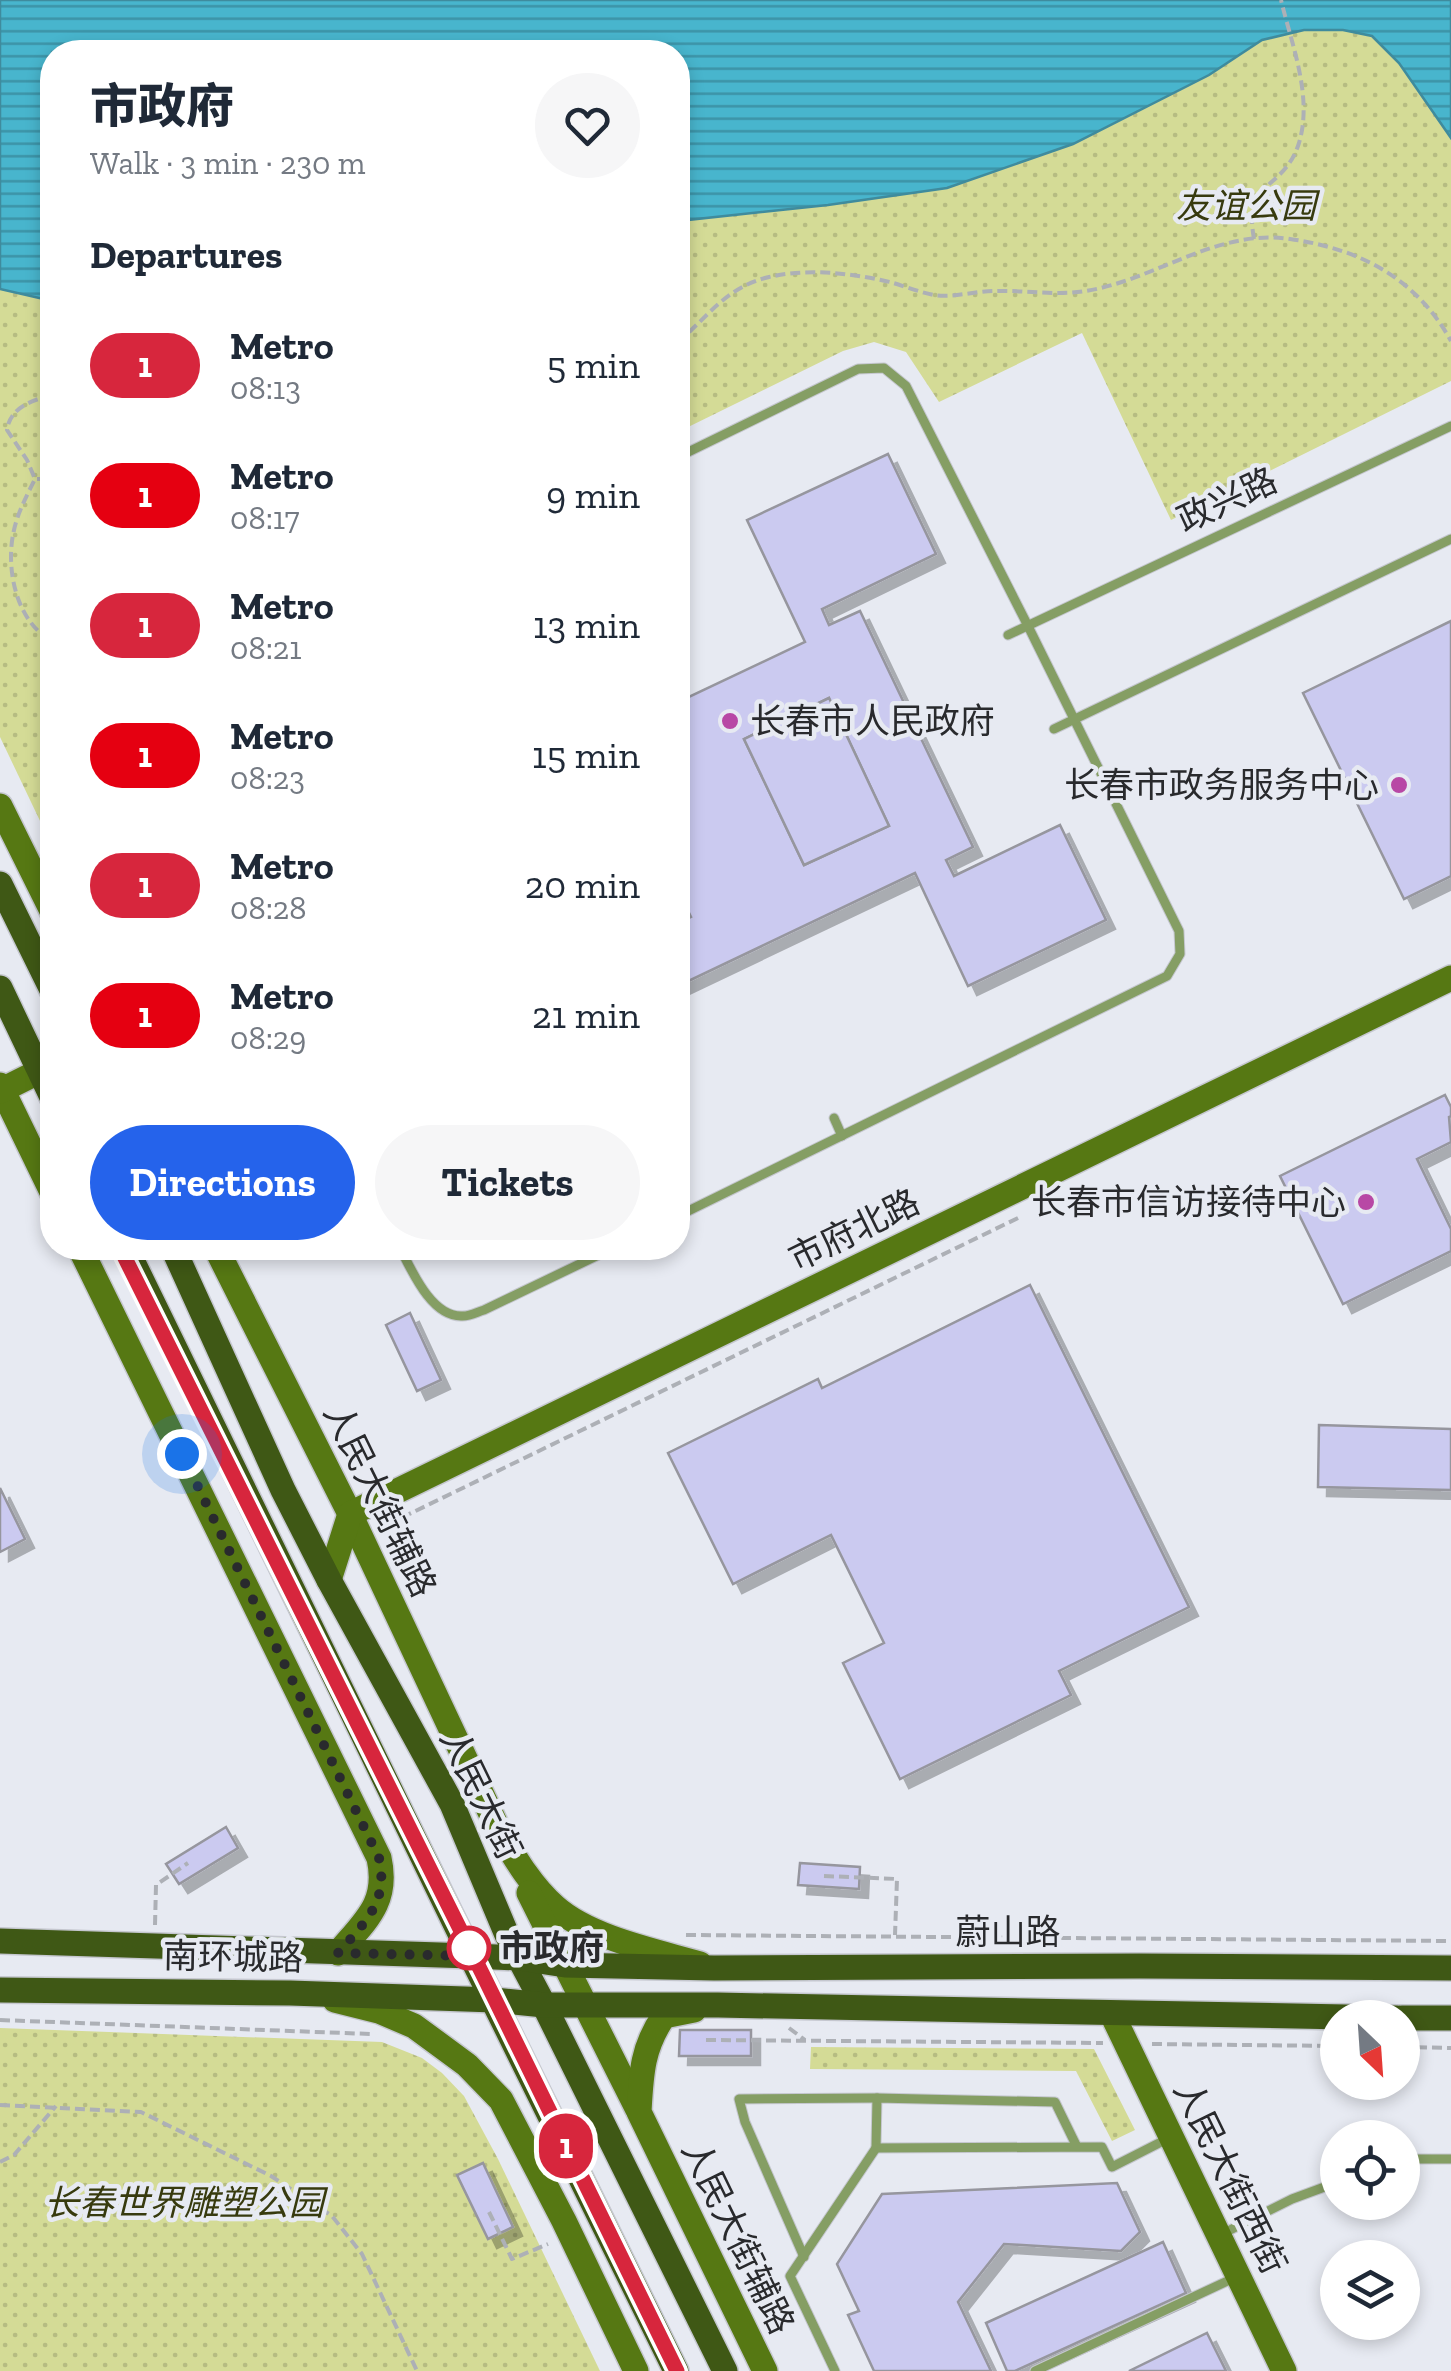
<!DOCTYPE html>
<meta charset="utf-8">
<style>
:root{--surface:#fff;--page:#f6f6f7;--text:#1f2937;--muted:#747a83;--accent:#2563eb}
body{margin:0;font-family:"Zilla Slab","Noto Sans SC",serif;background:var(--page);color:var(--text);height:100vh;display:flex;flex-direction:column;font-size:38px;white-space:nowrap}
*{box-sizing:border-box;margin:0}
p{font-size:32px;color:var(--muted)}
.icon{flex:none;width:55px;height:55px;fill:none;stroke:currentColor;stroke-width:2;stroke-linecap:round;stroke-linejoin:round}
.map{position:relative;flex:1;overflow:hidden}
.sheet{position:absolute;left:40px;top:40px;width:650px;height:1220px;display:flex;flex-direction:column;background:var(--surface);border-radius:40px;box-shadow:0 5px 15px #0003}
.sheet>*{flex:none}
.badge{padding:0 20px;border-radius:32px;font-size:35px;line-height:65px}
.needle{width:65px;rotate:155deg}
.buttons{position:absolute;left:1320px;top:2000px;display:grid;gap:20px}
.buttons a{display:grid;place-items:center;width:100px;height:100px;border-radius:50%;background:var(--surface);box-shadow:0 5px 15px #0003;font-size:50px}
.you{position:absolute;width:50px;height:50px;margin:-25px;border:8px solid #fff;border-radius:50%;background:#1a73e8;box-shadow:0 0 0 15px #1a73e833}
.map>.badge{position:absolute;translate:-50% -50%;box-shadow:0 0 0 5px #fff}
h2{padding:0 50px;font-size:38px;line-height:90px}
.round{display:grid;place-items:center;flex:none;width:105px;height:105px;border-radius:52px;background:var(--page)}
.headline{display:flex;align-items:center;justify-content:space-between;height:170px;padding:0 50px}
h1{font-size:48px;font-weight:800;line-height:75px}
.cta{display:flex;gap:20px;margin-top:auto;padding:20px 50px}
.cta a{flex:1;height:115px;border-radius:60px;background:var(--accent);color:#fff;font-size:40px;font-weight:800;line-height:115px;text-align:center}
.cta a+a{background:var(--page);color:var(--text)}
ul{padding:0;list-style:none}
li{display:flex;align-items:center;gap:30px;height:130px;padding:0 50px}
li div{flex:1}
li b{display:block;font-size:38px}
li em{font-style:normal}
li .badge{min-width:110px;font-weight:700;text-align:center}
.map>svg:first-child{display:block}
</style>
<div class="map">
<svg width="1451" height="2371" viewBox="0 0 1451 2371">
<defs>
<pattern id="grass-dots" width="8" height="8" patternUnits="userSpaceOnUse" patternTransform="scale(2.5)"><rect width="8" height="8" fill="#d4db96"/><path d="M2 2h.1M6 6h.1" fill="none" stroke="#b6bc82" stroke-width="1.8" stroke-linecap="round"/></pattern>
<pattern id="water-rules" width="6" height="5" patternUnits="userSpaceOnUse" patternTransform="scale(2.5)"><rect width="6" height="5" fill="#48b5cd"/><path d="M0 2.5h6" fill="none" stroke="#3c93a7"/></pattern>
<filter id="shadow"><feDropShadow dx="9" dy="9" stdDeviation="0" flood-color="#0004"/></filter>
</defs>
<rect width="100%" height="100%" fill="#e7eaf2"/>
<g fill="url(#grass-dots)">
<path d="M0 0H1451V381L1171 520 1082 333 939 402 906 352 874 342 843 351 678 432V52H52V846L0 737Z"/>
<path d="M0 2028 382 2042 422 2058 442 2073 464 2096 498 2159 600 2371H0Z"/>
<path d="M811 2047 1094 2049 1135 2130 1112 2141 1076 2071 810 2069Z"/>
</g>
<path fill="url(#water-rules)" stroke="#3f8b9d" stroke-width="2.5" d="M0 0H1451V138L1399 63 1372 36 1343 30H1304L1262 40 1209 75 1073 144 947 188 828 205 678 221V52H52V301L0 289Z"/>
<g fill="#cbcaf0" stroke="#96969e" stroke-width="2.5" fill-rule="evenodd" filter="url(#shadow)">
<path d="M888 454 936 554 822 609 829 625 860 611 973 847 946 860 954 876 1060 825 1106 920 968 986 915 873 678 986V923L691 917 678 890V702L805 642 747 520ZM829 698 889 826 804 865 744 739Z"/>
<path d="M1451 621V876L1404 899 1303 693Z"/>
<path d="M829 698 889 826 804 865 744 739Z"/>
<path d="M1445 1095 1451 1107V1116L1449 1117 1451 1142 1417 1159 1451 1229V1251L1343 1304 1280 1176Z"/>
<path d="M1030 1285 1189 1607 1059 1671 1071 1695 900 1779 843 1663 884 1643 831 1535 733 1584 668 1453 818 1379 822 1388Z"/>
<path d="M410 1313 441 1380 417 1391 386 1325Z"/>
<path d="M1319 1425 1451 1429V1490L1318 1487Z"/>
<path d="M0 1488 25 1539 0 1552Z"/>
<path d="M226 1827 238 1848 179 1884 166 1864Z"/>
<path d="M800 1863 860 1867 859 1889 798 1885Z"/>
<path d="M680 2030H751V2056H679Z"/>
<path d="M483 2163 513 2227 488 2239 457 2175Z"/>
<path d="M1117 2183 1140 2232 1121 2251 1004 2244 958 2302 991 2371H874L848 2315 859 2311 837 2264 882 2194Z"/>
<path d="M1163 2242 1186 2293 1015 2371H1007L986 2323Z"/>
<path d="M1207 2333 1226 2371H1129Z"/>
</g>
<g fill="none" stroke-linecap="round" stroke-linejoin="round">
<defs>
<g id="lane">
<path d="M678 457 858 369 884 368 906 386 1027 624 1179 931 1180 954 1167 976 678 1216"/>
<path d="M1008 635 1451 426"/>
<path d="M1054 729 1451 539"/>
<path d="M834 1118 842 1136"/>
<path d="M400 1248C412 1271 431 1316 461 1316 469 1317 477 1312 484 1310L613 1248"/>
<path d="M1077 2147 1055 2102 877 2098 876 2148 1102 2147 1112 2167 1169 2138"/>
<path d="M1402 2159H1451"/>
<path d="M1222 2234 1292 2199 1338 2182"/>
<path d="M804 2257 745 2122 739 2099 877 2098"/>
<path d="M835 2371 790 2276 876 2148"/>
<path d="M1035 2371 1236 2277"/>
</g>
<g id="secondary">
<path d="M0 806 52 911"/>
<path d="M0 1085 52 1192"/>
<path d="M0 1091 52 1065"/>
<path d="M80 1248 379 1858C389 1903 365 1921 338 1953"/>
<path d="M216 1248 350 1514 499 1831C515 1858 531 1886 555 1907 590 1938 655 1951 700 1964"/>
<path d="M329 1580 350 1514 1451 978"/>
<path d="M529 1893 637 2108"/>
<path d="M335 2000 379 2011 414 2026 467 2065 501 2100 564 2221 636 2371"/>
<path d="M694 2010 664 2016C642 2047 641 2075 639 2112L765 2371"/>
<path d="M1112 2014 1284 2371"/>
</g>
<g id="primary">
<path d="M0 884 52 990"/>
<path d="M0 988 52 1097"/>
<path d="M126 1248 471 1956 676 2371"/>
<path d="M173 1248 283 1490 329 1580 452 1804 507 1935 544 2005 725 2371"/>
<path d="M0 1941 471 1956 519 1958 565 1965 714 1968 1139 1966 1451 1968"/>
<path d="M0 1990 290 1993 494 2000 544 2005H718L1397 2018"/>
<path d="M1402 2018H1451"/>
</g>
</defs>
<use href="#lane" stroke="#c5c7cf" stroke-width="11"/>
<use href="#secondary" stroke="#c5c7cf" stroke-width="28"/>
<use href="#primary" stroke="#c5c7cf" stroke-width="28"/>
<g stroke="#adb0b6" stroke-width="4" stroke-dasharray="10 5" stroke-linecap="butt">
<path d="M1254 239C1243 180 1282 191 1298 146 1314 99 1292 46 1281 0"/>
<path d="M678 342C709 316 726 287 769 277 809 268 850 273 890 282 904 286 919 292 934 295 953 298 975 291 994 291 1025 290 1056 296 1086 291 1155 280 1218 228 1290 239 1360 249 1416 278 1451 341"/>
<path d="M52 395C33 400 10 407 7 430L27 460 35 479C27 495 18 512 14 530 5 568 16 622 52 641"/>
<path d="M37 479H52"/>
<path d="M388 1542 389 1531 399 1519 1020 1217"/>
<path d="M824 1876 897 1879 895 1935"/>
<path d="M155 1925 156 1885 188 1863"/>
<path d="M686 1935 1451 1941"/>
<path d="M0 2020 370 2034"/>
<path d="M789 2028 805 2040"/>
<path d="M706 2040 1103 2043"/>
<path d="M1152 2044 1338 2046"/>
<path d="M1402 2047 1451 2048"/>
<path d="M0 2105 141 2112 271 2176 332 2216 362 2254 417 2371"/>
<path d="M0 2162 14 2155 56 2106"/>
<path d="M489 2212 512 2259 548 2244"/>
</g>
<use href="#lane" stroke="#859e64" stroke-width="9"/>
<use href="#secondary" stroke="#567813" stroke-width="25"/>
<use href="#primary" stroke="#3f5815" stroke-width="25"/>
</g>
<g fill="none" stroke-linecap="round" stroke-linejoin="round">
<defs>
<path id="line" d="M120 1248 482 1973 677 2371"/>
</defs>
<use href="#line" stroke="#fff" stroke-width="22"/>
<use href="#line" stroke="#d7263d" stroke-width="15"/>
<path stroke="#292a2d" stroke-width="10" stroke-dasharray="0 18" d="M182 1454 379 1858C389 1902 365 1922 338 1953L471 1956 469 1948"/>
</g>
<g fill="#b848a5" stroke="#e7eaf2" stroke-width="4">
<circle cx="730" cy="721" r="10"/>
<circle cx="1399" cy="785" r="10"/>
<circle cx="1366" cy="1202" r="10"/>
</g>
<circle fill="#fff" stroke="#d7263d" stroke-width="5" cx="469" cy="1948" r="20"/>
<g text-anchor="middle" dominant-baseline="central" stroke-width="9" stroke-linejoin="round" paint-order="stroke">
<g font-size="35" font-style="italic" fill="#373a0e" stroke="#e7eaf2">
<text x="1246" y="206">友谊公园</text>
<text x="184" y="2203">长春世界雕塑公园</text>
</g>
<g font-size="35" fill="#292a2d" stroke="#e7eaf2">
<text transform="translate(1227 500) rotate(-25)">政兴路</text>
<text transform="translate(854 1230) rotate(-26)">市府北路</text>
<text transform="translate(380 1500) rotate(64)">人民大街辅路</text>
<text transform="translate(481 1794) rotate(64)">人民大街</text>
<text x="1008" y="1932">蔚山路</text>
<text transform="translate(233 1957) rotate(1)">南环城路</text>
<text transform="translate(1230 2177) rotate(64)">人民大街西街</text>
<text transform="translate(738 2237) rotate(64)">人民大街辅路</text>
</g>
<g font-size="35" fill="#292a2d" stroke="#e7eaf2" text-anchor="end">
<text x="750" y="721" text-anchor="start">长春市人民政府</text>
<text x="1379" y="785">长春市政务服务中心</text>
<text x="1346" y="1202">长春市信访接待中心</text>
</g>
<g font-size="35" font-weight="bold" fill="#292a2d" stroke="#e7eaf2" text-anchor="start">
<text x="499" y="1948">市政府</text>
</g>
</g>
</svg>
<div class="buttons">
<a><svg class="needle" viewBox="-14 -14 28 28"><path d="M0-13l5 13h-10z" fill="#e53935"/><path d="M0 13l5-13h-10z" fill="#747a83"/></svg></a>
<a><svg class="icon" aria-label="locate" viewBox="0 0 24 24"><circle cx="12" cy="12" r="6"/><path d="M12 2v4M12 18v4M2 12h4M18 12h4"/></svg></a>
<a><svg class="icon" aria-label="layers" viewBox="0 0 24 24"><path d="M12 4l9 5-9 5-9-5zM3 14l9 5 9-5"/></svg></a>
</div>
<div class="you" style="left:182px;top:1454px"></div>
<b class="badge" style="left:566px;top:2146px;background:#d7263d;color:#fff">1</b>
<section class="sheet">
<div class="headline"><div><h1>市政府</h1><p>Walk · 3 min · 230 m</p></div><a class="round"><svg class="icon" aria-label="heart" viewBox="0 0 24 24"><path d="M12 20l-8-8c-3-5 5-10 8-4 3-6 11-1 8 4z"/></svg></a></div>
<h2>Departures</h2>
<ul>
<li><span class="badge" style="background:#d7263d;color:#fff">1</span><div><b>Metro</b><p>08:13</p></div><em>5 min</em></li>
<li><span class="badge" style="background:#e50011;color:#fff">1</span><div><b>Metro</b><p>08:17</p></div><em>9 min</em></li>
<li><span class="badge" style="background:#d7263d;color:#fff">1</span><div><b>Metro</b><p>08:21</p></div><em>13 min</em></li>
<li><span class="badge" style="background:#e50011;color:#fff">1</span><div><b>Metro</b><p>08:23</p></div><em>15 min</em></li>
<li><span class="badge" style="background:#d7263d;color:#fff">1</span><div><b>Metro</b><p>08:28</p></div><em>20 min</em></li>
<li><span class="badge" style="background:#e50011;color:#fff">1</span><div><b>Metro</b><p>08:29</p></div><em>21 min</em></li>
</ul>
<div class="cta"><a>Directions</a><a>Tickets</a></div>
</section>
</div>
